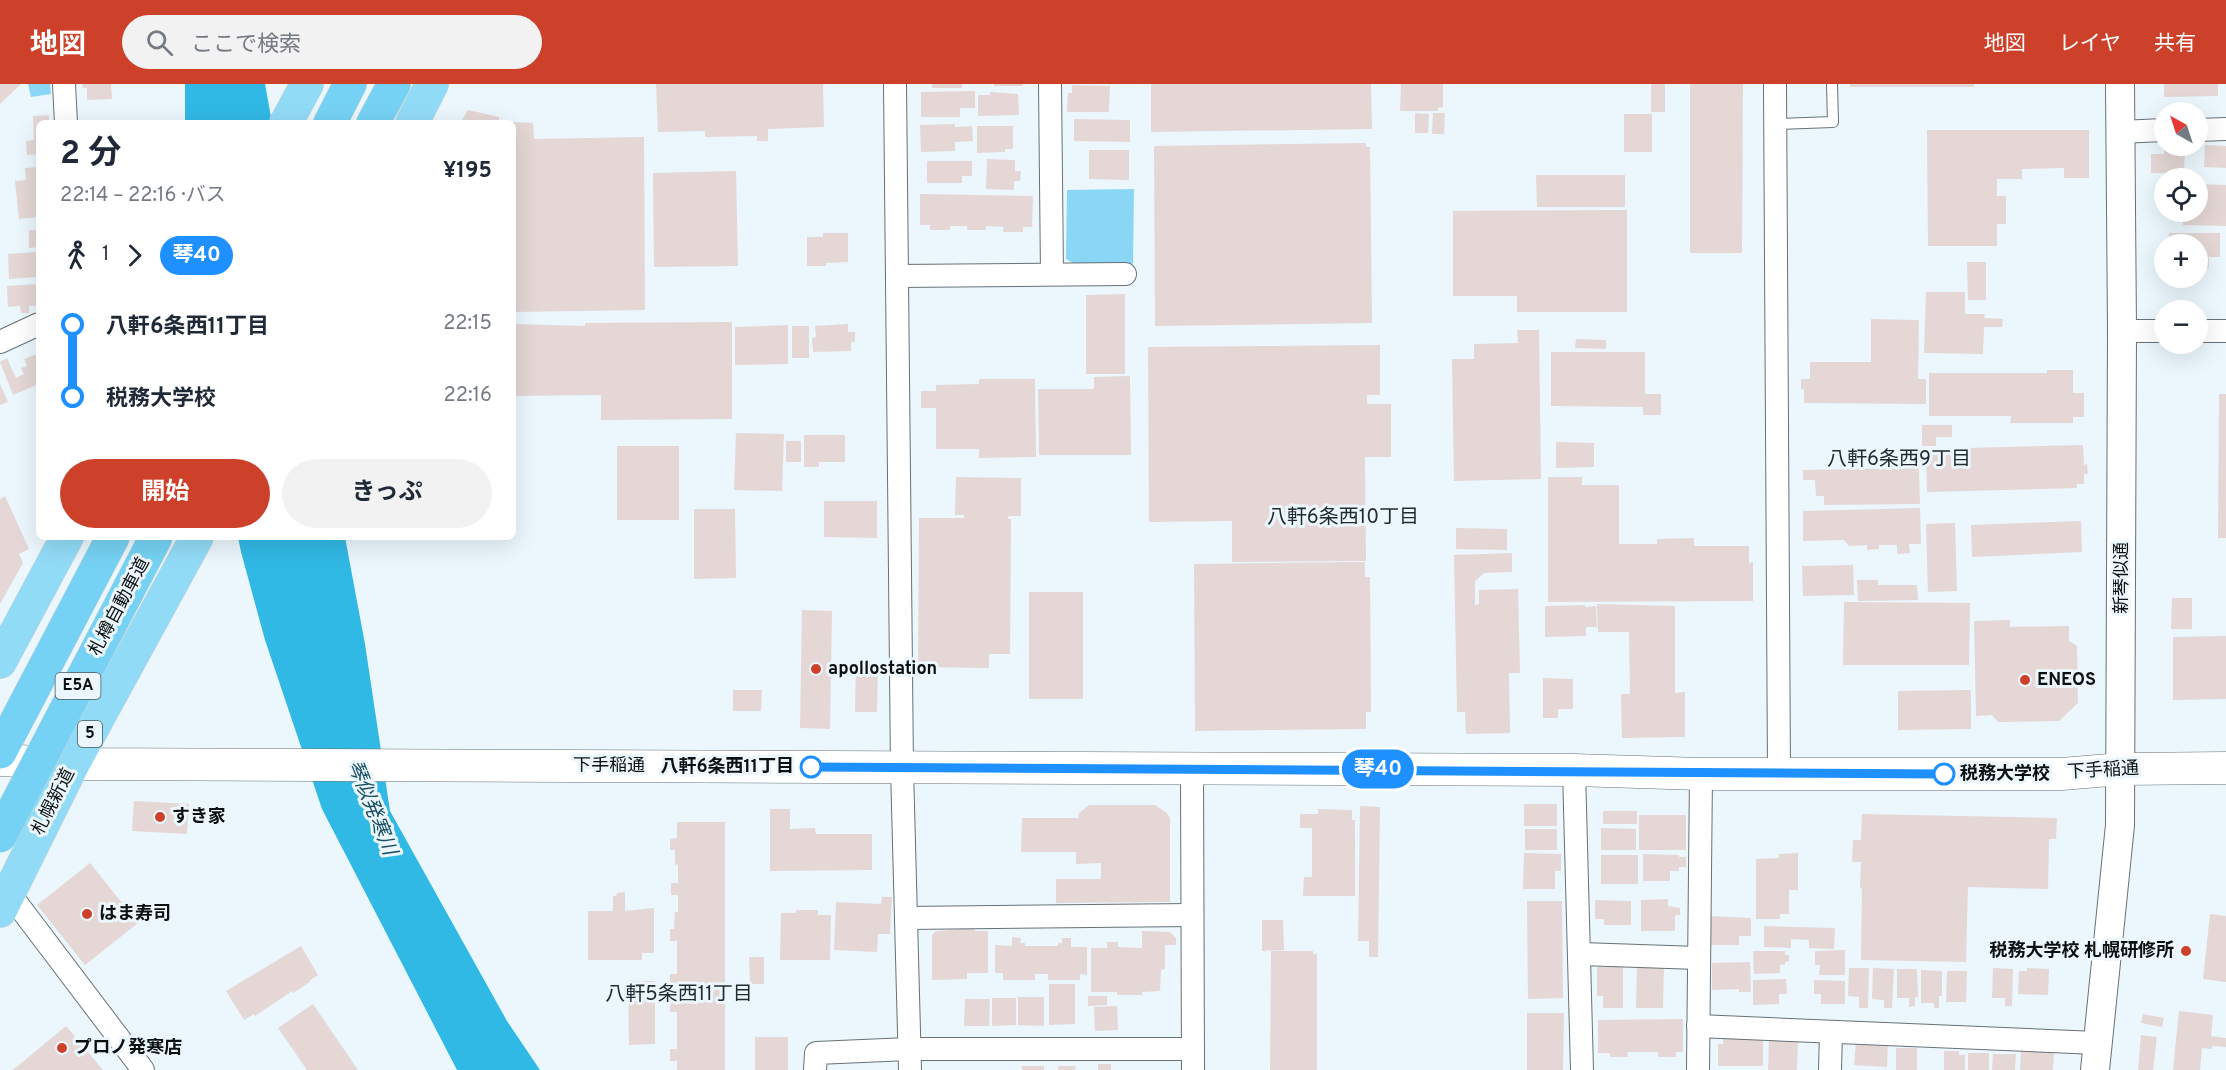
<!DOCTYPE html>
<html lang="ja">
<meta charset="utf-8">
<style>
:root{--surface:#fff;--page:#f2f2f3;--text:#1f2937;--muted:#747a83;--accent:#cd412b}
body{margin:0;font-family:Overpass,"Noto Sans JP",sans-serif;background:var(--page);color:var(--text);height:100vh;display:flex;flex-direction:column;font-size:22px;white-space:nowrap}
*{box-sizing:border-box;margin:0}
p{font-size:20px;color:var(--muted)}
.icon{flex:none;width:33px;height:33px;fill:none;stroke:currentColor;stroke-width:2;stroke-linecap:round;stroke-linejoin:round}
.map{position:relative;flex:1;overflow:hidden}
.side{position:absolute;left:36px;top:36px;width:480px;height:420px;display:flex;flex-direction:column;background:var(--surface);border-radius:9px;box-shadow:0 6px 24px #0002}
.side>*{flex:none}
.badge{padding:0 12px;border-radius:20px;font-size:21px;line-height:39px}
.needle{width:39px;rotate:321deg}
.buttons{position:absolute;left:2154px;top:18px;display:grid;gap:12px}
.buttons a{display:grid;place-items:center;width:54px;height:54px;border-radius:50%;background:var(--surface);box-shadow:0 6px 24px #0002;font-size:30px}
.map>.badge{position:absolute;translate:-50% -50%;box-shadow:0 0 0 3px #fff}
.legs{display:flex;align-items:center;gap:9px;height:66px;padding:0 24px;font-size:20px}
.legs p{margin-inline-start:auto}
.overview{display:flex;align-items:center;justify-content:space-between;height:102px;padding:0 24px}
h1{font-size:33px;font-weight:700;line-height:45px}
.button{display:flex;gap:12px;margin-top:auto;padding:12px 24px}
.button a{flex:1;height:69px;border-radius:36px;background:var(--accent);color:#fff;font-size:24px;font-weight:700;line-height:69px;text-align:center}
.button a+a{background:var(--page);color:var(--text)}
ul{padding:0 24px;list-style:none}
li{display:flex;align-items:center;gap:21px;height:72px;font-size:22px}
li i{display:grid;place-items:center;width:9px;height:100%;margin:0 8px;background:currentColor}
li i::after{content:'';width:15px;height:15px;margin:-8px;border:4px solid;border-radius:50%;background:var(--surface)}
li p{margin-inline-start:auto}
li:first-child i{background:linear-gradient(#0000 50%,currentColor 0)}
li:last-child i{background:linear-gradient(currentColor 50%,#0000 0)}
header{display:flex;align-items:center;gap:36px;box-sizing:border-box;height:84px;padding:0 30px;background:var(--accent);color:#fff}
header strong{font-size:28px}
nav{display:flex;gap:33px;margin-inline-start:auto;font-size:21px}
.search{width:420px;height:54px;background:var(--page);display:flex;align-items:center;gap:15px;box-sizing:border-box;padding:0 21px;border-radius:33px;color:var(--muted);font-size:22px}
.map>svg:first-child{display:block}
</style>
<header>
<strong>地図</strong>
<div class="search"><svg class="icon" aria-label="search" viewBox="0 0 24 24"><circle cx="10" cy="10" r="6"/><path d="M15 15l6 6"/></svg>ここで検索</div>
<nav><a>地図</a><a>レイヤ</a><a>共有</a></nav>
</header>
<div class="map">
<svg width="2226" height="986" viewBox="0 0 2226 986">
<rect width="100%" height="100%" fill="#ebf7fd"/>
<g fill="#89d7f5">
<path d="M28 0H50L51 10 31 13Z"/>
<path d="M1134 105 1133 181 1075 180 1066 175 1067 106Z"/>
</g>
<g fill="#31b9e5">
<path d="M185 0H265L272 39H185Z"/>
<path d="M238 453H345L365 560 390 727 507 937 540 986H457L322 725 265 556 241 468Z"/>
</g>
<g fill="#e4d7d5">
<path d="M0 0H21L0 20Z"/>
<path d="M82 0H111L112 15 87 16V4H83Z"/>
<path d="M656 0H823L824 43 768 45V57H757V52L705 53V47L658 48Z"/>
<rect x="932" y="0" width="30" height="4"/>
<rect x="994" y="0" width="29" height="2"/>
<path d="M1151 0H1371L1372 45 1151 48Z"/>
<path d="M1401 0H1443V23L1438 24V27H1400Z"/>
<rect x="1651" y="0" width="14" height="28"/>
<path d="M1690 0H1743L1742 169H1690Z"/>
<rect x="1850" y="0" width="124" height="3"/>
<path d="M2164 0H2218V12L2164 13Z"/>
<path d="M1072 1 1110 2 1109 28H1067L1068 9H1072Z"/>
<path d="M975 7V24H960V33H921V8Z"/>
<path d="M990 8 1018 10 1019 31 978 32V11H990Z"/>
<path d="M468 26 499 33V39H460Z"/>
<path d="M1415 29 1429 30 1428 49H1415Z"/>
<path d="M1433 29H1445L1444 50H1432Z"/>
<rect x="1624" y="30" width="28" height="38"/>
<path d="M49 31V39H39V70L27 71 26 57 34 56 33 32Z"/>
<path d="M1074 35 1130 36V58L1074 57Z"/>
<path d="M112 36V39H91V37Z"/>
<path d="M513 38 533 39 534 55 644 53 645 226 513 228Z"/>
<path d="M955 40V43L972 42 973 57 955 58V67L921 68 920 41Z"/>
<path d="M977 42H1013V65H1005V68L977 69Z"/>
<path d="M1927 46H2089V94H2064V84L2022 85V95H1997V112H2006V140H1997V162H1928Z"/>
<path d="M1366 59V63H1370L1372 239 1155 242 1154 62Z"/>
<path d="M2205 61 2226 62V84L2204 83Z"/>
<path d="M2164 62H2185L2184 89H2151V70H2164Z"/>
<path d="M1089 66H1129V96L1089 95Z"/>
<path d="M987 75 1015 76V87H1021L1020 97H1014V106L986 105Z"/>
<path d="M927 77H972V92H962V99H927Z"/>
<path d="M39 83V133L19 135 15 97 26 96 25 84Z"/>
<path d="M736 87 738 182 654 183 653 89Z"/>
<path d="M1536 91H1625V123H1537Z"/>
<path d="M2198 100 2226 101V142L2183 141V128H2198Z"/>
<path d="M920 110 1033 112 1032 143H1023V148H1003L1004 143 986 142V146H967V142H950V146H930V141H920Z"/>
<path d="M1627 126V228H1517V212H1453V127Z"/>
<path d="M29 146H39V163L29 164Z"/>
<path d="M823 149H848V178L826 179V182H807V153H823Z"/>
<path d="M2169 149H2220V173H2209V184H2198V160H2169Z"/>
<path d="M36 168 38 193 9 195 8 170Z"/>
<path d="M1967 178H1986V216H1968Z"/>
<path d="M39 200V222H29V229H21L20 222 8 223 7 202Z"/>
<path d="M1926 208H1965V230H1985L1984 234 2003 235 2002 243H1984L1983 270 1924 269Z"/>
<path d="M1125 210V290H1086V211Z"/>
<path d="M1871 235 1919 236 1918 295H1926V320L1804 319V305H1801V295H1810V278H1871Z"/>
<path d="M732 238V335L601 336V311L513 312V240L585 242V239Z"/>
<path d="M848 240V248H855V258H851V267L813 268 812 254 816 253 815 242Z"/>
<path d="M788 241V280L735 281V243Z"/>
<rect x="792" y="242" width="17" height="32"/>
<path d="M1517 246H1539L1541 395 1454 397 1452 275H1474V260L1518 259Z"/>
<path d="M1576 255 1606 256V265L1575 264Z"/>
<path d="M1380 261V311H1367V320H1391V373H1365L1366 477 1232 478V437L1149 438 1148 263Z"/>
<path d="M1551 268H1645V310H1661V331H1643V323L1551 322Z"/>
<path d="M37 270 39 275V300L13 311 0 278 7 274 16 294 24 290 21 284 27 282 24 275Z"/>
<path d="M2047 286H2073V309H2084V333H2073V339H2010L2011 332H1929V289H2047Z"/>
<path d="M1130 292 1131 371H1039L1038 305H1094V293Z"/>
<path d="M979 295H1035L1036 373 979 374V365H936V324H921V307H936V301L979 300Z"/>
<path d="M0 300 8 318 0 321Z"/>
<path d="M2219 310H2226V454H2218Z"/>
<path d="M1922 341H1952V353H1936V362H1922Z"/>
<path d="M736 349 784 350 782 407 734 406Z"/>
<path d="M804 351H845V378H819V383H804Z"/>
<rect x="786" y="357" width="15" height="21"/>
<path d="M1556 358 1594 359V383L1556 384Z"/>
<path d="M2083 361 2084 381 2087 380 2088 390H2084V400H2077V404L1927 408 1926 365Z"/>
<rect x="617" y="362" width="62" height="74"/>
<path d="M1919 384 1920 420 1824 421V412H1816L1815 396H1803V386Z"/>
<path d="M956 393 1021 394V432H1009L1008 435H1011L1010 570H989V584L918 583 919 434H964V431H955Z"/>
<path d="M1548 393H1582V401H1619V460H1657V455L1694 454V462H1749V479L1753 478V517L1548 518Z"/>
<path d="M5 412 29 465 19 470 23 479 0 520V415Z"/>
<path d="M824 417H877V454L824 453Z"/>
<path d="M1920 424 1921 460H1909L1910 469 1897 470V461H1879V465L1867 466V461L1849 462 1844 456 1803 457V427Z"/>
<path d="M694 425H735L736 494 694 495Z"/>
<path d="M2081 437 2082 468 1972 473 1971 441Z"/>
<path d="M1955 439 1957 507 1928 508 1926 440Z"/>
<path d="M1456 444 1507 445V466L1456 465Z"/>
<path d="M1512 469V488L1484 489 1475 497V521L1479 520V506L1518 505 1520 589H1509L1510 649 1466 650 1465 628H1457L1454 471Z"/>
<path d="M1365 478V493H1370L1371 628H1366V645L1195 647 1194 480Z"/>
<path d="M1853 481 1854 511 1803 512 1802 482Z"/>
<path d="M1857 496H1878V501H1917L1918 516 1858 517Z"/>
<rect x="1029" y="508" width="54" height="107"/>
<path d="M2172 514H2192V545H2171Z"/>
<path d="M1844 518 1970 519 1969 581H1843Z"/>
<path d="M1597 520 1675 522V609L1685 608V653L1622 654 1621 610H1630L1629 548H1598Z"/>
<path d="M1585 521V523L1596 522 1597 543H1586V552L1545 553V522Z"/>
<path d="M802 526 832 527 830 645 800 644Z"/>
<path d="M2010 536V543L2069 542V557L2077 562 2078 619 2059 637 1998 638 1992 631 1976 632 1974 537Z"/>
<path d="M2226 552V615L2173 616V553Z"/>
<path d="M856 582 878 583 877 628H855Z"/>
<path d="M1543 594 1573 595V625H1558V634H1543Z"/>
<path d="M733 606H762L761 627H733Z"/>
<path d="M1971 606V645L1898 646V607Z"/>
<path d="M134 717 189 720 187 750 132 747Z"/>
<rect x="1524" y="720" width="33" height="22"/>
<path d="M1089 721H1155L1167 729 1170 734V818L1056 819V795H1101V779L1076 780V768H1021L1022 734H1078L1079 729Z"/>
<path d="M1360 722 1380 723 1378 873H1369V857H1358Z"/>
<path d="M770 725H790V745L815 744 816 750H872V786L770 787Z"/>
<path d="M1318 725 1352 726V736H1355V812H1303L1304 793H1312V744H1300V730H1318Z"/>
<rect x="1603" y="727" width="34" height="13"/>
<path d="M1862 730 2057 734 2056 755H2049L2048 805 1968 803 1966 878 1861 876 1862 805 1860 804 1861 778H1852L1853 756H1861Z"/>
<rect x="1639" y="731" width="47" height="35"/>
<path d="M677 738H725V986H677V977H670V965H677V928H670V916H677V902H670V890H677V857H670V845H674L675 828H678V811H671V799H678V780L675 781V766H670V755L677 754Z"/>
<path d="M1601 744 1636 745V766H1601Z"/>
<rect x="1525" y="745" width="32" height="21"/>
<path d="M1524 769 1561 770V787H1555V805H1523Z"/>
<path d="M1798 769V806H1789V830H1780V835H1756V775L1779 774V770Z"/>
<path d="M1643 770 1679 771V773H1686V783H1679V787H1670V797H1643Z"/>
<rect x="1601" y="771" width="37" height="29"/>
<path d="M90 779 138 839 85 881 37 821Z"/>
<path d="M625 808V827L654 824V869H642V876H588V827H613V812H616L617 809Z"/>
<path d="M882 813H892L890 850H878L877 868 834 866 836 818 881 820Z"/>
<path d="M1668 815V822L1680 824V831H1675V847H1641V816Z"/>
<path d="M1595 816 1631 817V841H1604V835H1595Z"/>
<path d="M1527 817H1562L1563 914 1528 915Z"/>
<path d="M796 826H818V831H831L830 876H780L781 829H796Z"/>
<path d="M2210 830 2226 832V898L2203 895Z"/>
<path d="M1711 832 1751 834V852H1739V861H1711Z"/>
<path d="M1262 836H1283L1284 866 1262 867Z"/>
<path d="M1764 842 1835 844 1834 865 1809 864V856L1791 855V864L1764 863Z"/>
<path d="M975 844V847H988V889H967V895L932 896V851L936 847Z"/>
<path d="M1142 847 1170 848 1176 854V861H1165V885L1161 886 1160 907 1142 908V911H1117V908H1091V864H1107V858H1118V863L1142 864Z"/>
<path d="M1012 853 1021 854 1020 859H1025V862H1058V859H1062V854H1071V863H1087V891L1080 890V896H1048V890H1035V896H1003V889H995V861L1012 862Z"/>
<path d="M301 862 318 891 309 897 310 898 293 909 292 907 255 932 254 930 244 936 226 907Z"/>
<path d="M1845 866V891H1819L1820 881H1815V867Z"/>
<path d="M1271 867H1313V870H1317V986H1270Z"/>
<path d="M1753 867H1785V871H1789V877L1785 878V880L1780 881V889L1754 890Z"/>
<path d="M749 873H764V900H750Z"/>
<path d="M1750 878 1751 908H1739V905L1712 906V879Z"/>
<path d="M1637 881 1664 882 1663 924H1636Z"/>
<path d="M1597 883H1623V924H1603V912H1597Z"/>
<path d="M1849 884H1869L1868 924H1859V913L1848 912Z"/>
<path d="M1873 884 1894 885 1892 924H1884V916L1872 915Z"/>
<path d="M1993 884 2013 885 2012 922H2005V914H1992Z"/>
<path d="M2027 884 2049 885 2048 911 2018 910 2019 887H2027Z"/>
<path d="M1897 885H1917L1918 913H1915V922L1909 923V914H1897Z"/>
<path d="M1921 886 1942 887V912H1939V924H1934V919H1921Z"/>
<path d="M1947 887H1967L1966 918H1946Z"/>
<path d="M1786 895 1787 910H1779V920L1753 921V896Z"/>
<path d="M1814 896 1845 897V920H1821V910H1814Z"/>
<path d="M628 897H655V960L629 961Z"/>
<path d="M1049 900H1075V940L1049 941Z"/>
<path d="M1088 912H1107V921L1088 922Z"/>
<path d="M1018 913H1044V942L1018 941Z"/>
<path d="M992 914H1016V941L992 942Z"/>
<path d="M965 915H990L989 942H964Z"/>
<path d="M313 920 358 986H307L278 944Z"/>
<path d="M1117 922 1118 946 1095 947 1094 923Z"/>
<path d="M2179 927 2213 931 2211 952 2226 954V963L2212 962V965L2202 964 2200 986H2173Z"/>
<path d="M1527 929H1564L1563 986H1527Z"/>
<path d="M2143 930 2164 934 2162 943 2141 939Z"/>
<path d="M1683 935V968H1676V973H1658V968H1627L1628 973H1610V969H1598V936Z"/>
<path d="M66 942 103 986H13Z"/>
<path d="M2141 951 2157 953 2153 986H2138Z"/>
<rect x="755" y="953" width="33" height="33"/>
<path d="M1723 954H1763V982H1718V960H1723Z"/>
<path d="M1769 954 1798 955 1797 986H1768Z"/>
<path d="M1856 957 1888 959 1887 983 1854 981Z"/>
<rect x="1896" y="964" width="21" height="22"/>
<path d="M1944 967H1959V971H1965V986H1944Z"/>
<path d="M2021 967 2054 968 2053 986H2020Z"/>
<rect x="1968" y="969" width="21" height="17"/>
<path d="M1993 970H2016L2015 986H1992Z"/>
<rect x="1098" y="980" width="13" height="6"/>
<rect x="1022" y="982" width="22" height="4"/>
<path d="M1058 982H1076L1075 986H1058Z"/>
</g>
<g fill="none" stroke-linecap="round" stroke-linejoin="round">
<defs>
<path id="service" d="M1775 40 1833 38 1832 0"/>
<g id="minor">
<path d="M64 0 66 39"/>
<path d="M895 0 902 684 910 986"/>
<path d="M1050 0 1052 190"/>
<path d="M1775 0 1779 689"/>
<path d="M2198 46 2226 45"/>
<path d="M2120 48 2164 46"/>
<path d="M897 192 1125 190"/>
<path d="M2122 247H2164"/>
<path d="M2198 247H2226"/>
<path d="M0 258 39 240"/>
<path d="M1192 685 1193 986"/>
<path d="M1574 686 1582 986"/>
<path d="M9 809 143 986"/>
<path d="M906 834 1192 831"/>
<path d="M1581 870 1698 874"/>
<path d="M1698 942 2097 959"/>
<path d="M815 986 816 969 909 965H1193"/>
<path d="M1698 986 1701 690"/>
<path d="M1830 986 1831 948"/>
</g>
<path id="tertiary" d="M2095 986 2120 741 2122 247 2120 0"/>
<path id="secondary" d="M0 676 73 680 1574 686 1701 690H2062L2121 685 2226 684"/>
<g id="trunk">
<path d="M286 39 307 0"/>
<path d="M412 39 432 0"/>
<path d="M0 578 67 453"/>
<path d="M0 827 73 680 197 453"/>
</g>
<g id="motorway">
<path d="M330 39 350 0"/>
<path d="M373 39 394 0"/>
<path d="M0 668 113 453"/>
</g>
</defs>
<use href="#service" stroke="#677176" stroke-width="12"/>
<use href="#minor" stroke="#677176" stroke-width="24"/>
<use href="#tertiary" stroke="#677176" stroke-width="30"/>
<use href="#secondary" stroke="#677176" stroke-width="33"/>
<use href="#trunk" stroke="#d3d4d4" stroke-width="34"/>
<use href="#motorway" stroke="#d3d4d4" stroke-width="34"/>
<use href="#service" stroke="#fff" stroke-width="10"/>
<use href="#minor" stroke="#fff" stroke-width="22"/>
<use href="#tertiary" stroke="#fff" stroke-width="28"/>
<use href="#secondary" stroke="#fff" stroke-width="32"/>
<use href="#trunk" stroke="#92dbf6" stroke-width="33"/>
<use href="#motorway" stroke="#76d2f4" stroke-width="33"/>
<defs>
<path id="motorway-bridge" d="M0 752 156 453"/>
</defs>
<use href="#motorway-bridge" stroke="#d3d4d4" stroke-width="34" stroke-linecap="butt"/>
<use href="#motorway-bridge" stroke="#76d2f4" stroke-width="33"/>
</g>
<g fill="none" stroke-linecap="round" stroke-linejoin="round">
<defs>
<path id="line-1" d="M811 683 1944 690"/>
</defs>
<use href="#line-1" stroke="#fff" stroke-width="14"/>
<use href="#line-1" stroke="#1e90ff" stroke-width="9"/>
</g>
<g fill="#cd412b" stroke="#ebf7fd" stroke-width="2">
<circle cx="816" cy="585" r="6"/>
<circle cx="2025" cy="596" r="6"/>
<circle cx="160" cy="733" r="6"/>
<circle cx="87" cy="830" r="6"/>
<circle cx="2186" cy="867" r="6"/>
<circle cx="62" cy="964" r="6"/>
</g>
<g fill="#fff" stroke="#1e90ff" stroke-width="3">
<circle cx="811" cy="683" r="10"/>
<circle cx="1944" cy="690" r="10"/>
</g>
<g text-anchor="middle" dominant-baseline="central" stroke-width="6" stroke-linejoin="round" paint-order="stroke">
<g fill="#ebf7fd" stroke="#4e5558" stroke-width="1.5">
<rect x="55.5" y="589" width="45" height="26" rx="4.5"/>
<rect x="78" y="637" width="24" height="26" rx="4.5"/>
</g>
<g font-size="16" font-weight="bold" fill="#0b1011">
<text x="78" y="602">E5A</text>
<text x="90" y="650">5</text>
</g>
<g font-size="18" fill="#0b1011" stroke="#ebf7fd">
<text transform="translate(2122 494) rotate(-90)">新琴似通</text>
<text transform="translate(120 523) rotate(-62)">札樽自動車道</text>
<text x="609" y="682">下手稲通</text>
<text transform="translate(2103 687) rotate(-3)">下手稲通</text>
<text transform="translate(54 718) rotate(-63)">札幌新道</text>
</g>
<g font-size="18" font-weight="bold" fill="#0b1011" stroke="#ebf7fd" text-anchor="start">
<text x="828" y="585">apollostation</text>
<text x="2037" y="596">ENEOS</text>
<text x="172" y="733">すき家</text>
<text x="99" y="830">はま寿司</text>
<text x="2174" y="867" text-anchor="end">税務大学校 札幌研修所</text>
<text x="74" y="964">プロノ発寒店</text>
</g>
<g font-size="18" font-weight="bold" fill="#0b1011" stroke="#ebf7fd" text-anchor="end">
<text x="794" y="683">八軒6条西11丁目</text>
<text x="1960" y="690" text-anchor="start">税務大学校</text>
</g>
<g font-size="20" fill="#222b2f" stroke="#ebf7fd">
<text x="1899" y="376">八軒6条西9丁目</text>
<text x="1343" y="434">八軒6条西10丁目</text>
<text x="679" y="911">八軒5条西11丁目</text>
</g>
<g font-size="20" font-style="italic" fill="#184e60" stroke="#ebf7fd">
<text transform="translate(371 724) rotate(68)">琴似発寒川</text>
</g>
</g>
</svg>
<div class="buttons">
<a><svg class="needle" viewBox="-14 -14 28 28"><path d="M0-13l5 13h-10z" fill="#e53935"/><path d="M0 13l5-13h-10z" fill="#747a83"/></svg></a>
<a><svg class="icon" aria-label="locate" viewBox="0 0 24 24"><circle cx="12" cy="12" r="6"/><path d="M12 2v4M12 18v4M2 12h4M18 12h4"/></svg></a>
<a>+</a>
<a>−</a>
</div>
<b class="badge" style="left:1378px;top:685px;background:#1e90ff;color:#fff">琴40</b>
<section class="side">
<div class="overview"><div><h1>2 分</h1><p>22:14 – 22:16 · バス</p></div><b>¥195</b></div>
<div class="legs"><svg class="icon" aria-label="walk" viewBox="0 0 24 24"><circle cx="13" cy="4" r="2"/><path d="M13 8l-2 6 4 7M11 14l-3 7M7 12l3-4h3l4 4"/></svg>1<svg class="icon" aria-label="forward" viewBox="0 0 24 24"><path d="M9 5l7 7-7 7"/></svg><b class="badge" style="background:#1e90ff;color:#fff">琴40</b></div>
<ul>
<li><i style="color:#1e90ff"></i><b>八軒6条西11丁目</b><p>22:15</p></li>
<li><i style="color:#1e90ff"></i><b>税務大学校</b><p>22:16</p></li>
</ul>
<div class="button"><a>開始</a><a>きっぷ</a></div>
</section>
</div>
